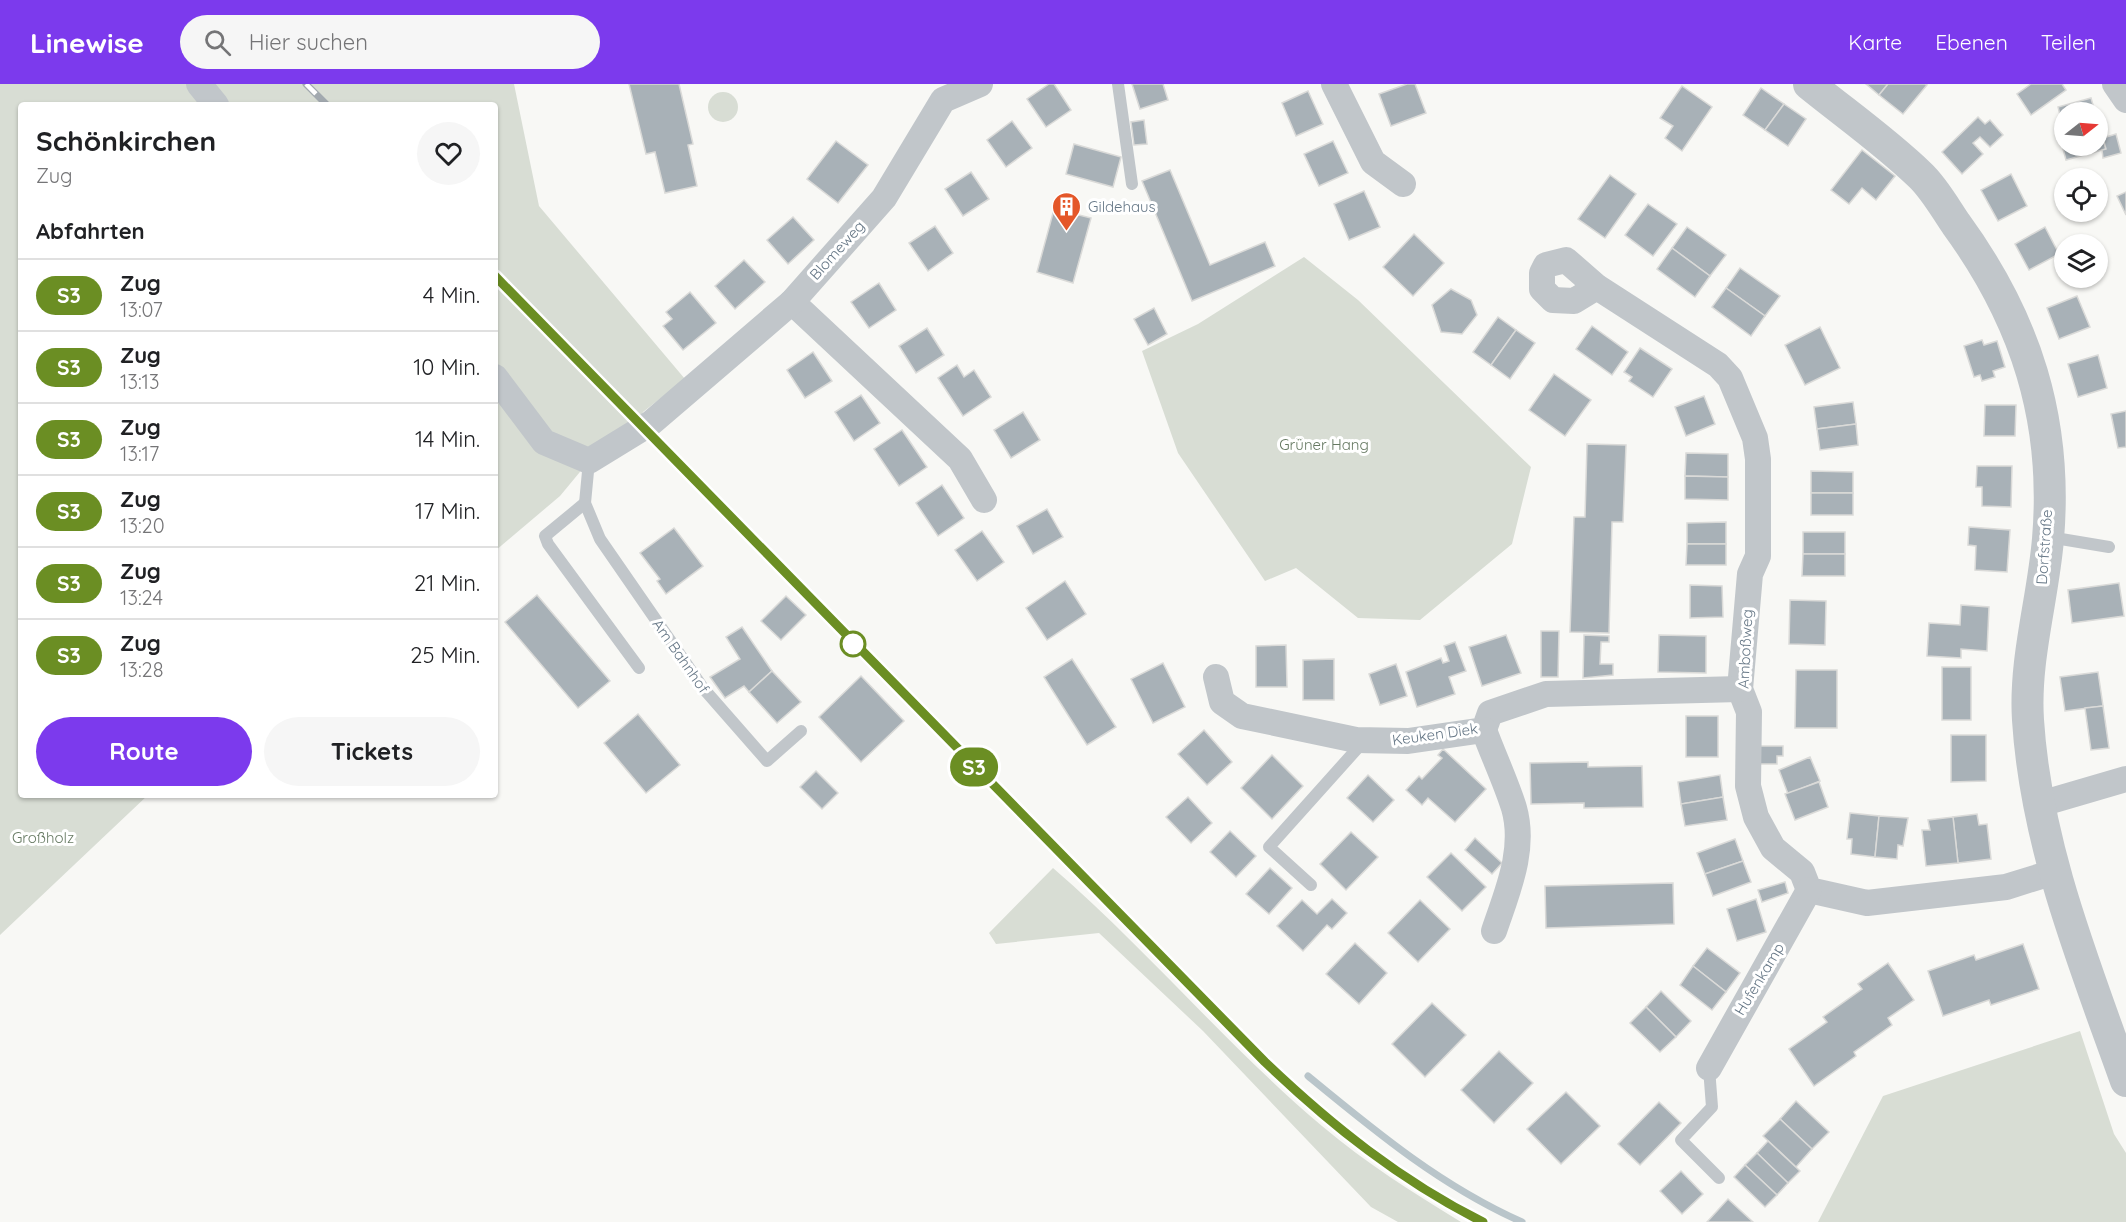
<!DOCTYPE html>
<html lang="de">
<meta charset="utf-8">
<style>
:root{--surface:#fff;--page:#f6f6f6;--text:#202124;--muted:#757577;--line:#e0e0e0;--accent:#7c3aed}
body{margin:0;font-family:Quicksand,sans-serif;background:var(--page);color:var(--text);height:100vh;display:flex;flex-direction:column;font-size:22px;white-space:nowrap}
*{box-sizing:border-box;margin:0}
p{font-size:20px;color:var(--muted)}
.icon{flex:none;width:33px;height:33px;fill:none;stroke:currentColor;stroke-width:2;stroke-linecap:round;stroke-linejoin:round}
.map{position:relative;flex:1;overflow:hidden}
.drawer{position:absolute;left:18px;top:18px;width:480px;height:696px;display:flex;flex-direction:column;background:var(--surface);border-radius:6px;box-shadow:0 2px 4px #0004}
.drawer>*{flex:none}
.badge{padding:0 12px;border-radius:20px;font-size:21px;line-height:39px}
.needle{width:39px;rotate:73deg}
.fabs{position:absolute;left:2054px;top:18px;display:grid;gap:12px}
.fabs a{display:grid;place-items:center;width:54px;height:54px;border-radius:50%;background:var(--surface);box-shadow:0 2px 4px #0004;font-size:30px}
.map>.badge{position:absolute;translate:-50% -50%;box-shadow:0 0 0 3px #fff}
h2{padding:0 18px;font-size:22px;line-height:54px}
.round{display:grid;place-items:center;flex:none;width:63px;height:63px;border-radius:32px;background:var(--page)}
.headline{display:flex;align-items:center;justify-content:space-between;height:102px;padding:0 18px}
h1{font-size:28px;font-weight:700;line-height:45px}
.button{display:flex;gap:12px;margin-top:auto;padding:12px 18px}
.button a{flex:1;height:69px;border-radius:36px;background:var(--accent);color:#fff;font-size:24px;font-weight:700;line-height:69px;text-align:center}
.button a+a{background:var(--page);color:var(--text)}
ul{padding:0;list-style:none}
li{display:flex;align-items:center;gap:18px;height:72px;padding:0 18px;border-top:2px solid var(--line)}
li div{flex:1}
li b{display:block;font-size:22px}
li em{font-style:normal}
li .badge{min-width:66px;font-weight:700;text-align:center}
header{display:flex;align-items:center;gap:36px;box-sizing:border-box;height:84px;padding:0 30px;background:var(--accent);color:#fff}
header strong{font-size:28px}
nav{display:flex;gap:33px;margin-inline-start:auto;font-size:21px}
.search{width:420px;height:54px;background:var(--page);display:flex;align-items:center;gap:15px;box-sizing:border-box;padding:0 21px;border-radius:33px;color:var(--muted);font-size:22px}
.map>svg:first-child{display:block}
</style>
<header>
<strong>Linewise</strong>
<div class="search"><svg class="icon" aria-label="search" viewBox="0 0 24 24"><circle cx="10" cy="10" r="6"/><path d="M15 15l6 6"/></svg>Hier suchen</div>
<nav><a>Karte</a><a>Ebenen</a><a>Teilen</a></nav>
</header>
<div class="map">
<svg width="2126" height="1138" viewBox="0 0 2126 1138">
<rect width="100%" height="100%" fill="#f8f8f5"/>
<g fill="#d8ddd4">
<path d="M0 0H514L539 122 685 295 643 328 634 352 589 377 560 412 495 467V21H21V711H148L0 851Z"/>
<circle cx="723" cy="23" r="15"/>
<path d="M1304 173 1358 216 1531 383 1512 460 1420 536 1358 534 1296 484 1265 497 1178 369 1142 267 1198 240Z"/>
<path d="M1053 784C1147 865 1227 962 1322 1042 1366 1079 1412 1108 1461 1138H1398L1371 1123 1203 947 1099 849 996 860 989 849Z"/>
<path d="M2080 947 2114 1050 2126 1069V1138H1818L1883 1012Z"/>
</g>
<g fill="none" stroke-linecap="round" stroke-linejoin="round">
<path stroke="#b9c5ca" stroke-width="7" d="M1308 992C1376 1048 1441 1102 1522 1138"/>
</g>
<g fill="#a8b1b7" stroke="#dadad8" stroke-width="1.5">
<path d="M629 0H679L693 60 688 61 697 102 665 109 655 68 646 70Z"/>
<path d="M1049 0H1054L1071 26 1046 43 1027 15Z"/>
<path d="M1132 0H1163L1168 16 1140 25Z"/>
<path d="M1407 0H1415L1426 29 1391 42 1379 10Z"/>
<path d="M1866 0H1888L1879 11Z"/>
<path d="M1888 0H1925L1927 1 1903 30 1879 11Z"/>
<path d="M2031 0H2062L2066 6 2031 31 2017 10Z"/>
<path d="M1682 2 1712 23 1682 67 1665 54 1673 42 1660 34Z"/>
<path d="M1761 4 1784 20 1765 46 1743 31Z"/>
<path d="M1308 7 1323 40 1296 52 1282 19Z"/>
<path d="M2091 14 2095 28H2064V46L2058 23Z"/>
<path d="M1784 20 1806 35 1788 62 1765 46Z"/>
<path d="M1978 33 1985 40 1990 36 2003 51 1990 63 1980 53 1973 59 1983 70 1962 90 1942 68Z"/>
<path d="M1144 36 1147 60 1134 61 1131 38Z"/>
<path d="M2097 36 2106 65 2066 76 2062 61 2097 62Z"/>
<path d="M1012 37 1032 64 1006 83 987 56Z"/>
<path d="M2116 50 2121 69 2103 74 2102 66 2106 65 2103 54Z"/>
<path d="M836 57 868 81 838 119 807 95Z"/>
<path d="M1333 57 1348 89 1319 102 1304 70Z"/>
<path d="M1074 60 1121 73 1113 103 1066 90Z"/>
<path d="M1862 66 1895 92 1876 116 1862 104 1849 120 1831 106Z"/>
<path d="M1170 86 1210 181 1265 158 1275 182 1192 217 1142 97Z"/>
<path d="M971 88 989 115 963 132 945 105Z"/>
<path d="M2011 90 2027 122 1998 137 1981 106Z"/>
<path d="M1610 91 1636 110 1605 154 1578 135Z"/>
<path d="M1364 107 1380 143 1349 156 1334 120Z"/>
<path d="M2126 108V131L2117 112Z"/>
<path d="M1056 118 1073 123 1071 129 1091 134 1073 199 1037 188Z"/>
<path d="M1648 120 1677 140 1653 172 1625 151Z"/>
<path d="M793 133 814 156 788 180 767 156Z"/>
<path d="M935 142 953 169 928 187 909 159Z"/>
<path d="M1687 143 1726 171 1710 192 1672 164Z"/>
<path d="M2045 143 2059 170 2029 186 2015 160Z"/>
<path d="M1414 150 1444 179 1413 212 1383 183Z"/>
<path d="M1672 164 1710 192 1695 213 1657 185Z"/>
<path d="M744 176 765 198 735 225 715 202Z"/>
<path d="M1740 184 1780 212 1765 232 1726 204Z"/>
<path d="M879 199 896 226 869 244 851 218Z"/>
<path d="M1726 204 1765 232 1751 252 1712 223Z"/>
<path d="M1451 205 1471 216 1477 231 1462 250 1441 248 1432 221Z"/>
<path d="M690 208 716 239 683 266 663 242 672 235 666 228Z"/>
<path d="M2077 212 2090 243 2059 255 2047 224Z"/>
<path d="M1154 224 1167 250 1148 261 1134 235Z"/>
<path d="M1498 233 1516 246 1491 281 1473 268Z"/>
<path d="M1592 242 1628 268 1612 291 1576 265Z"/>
<path d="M1820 243 1840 284 1805 301 1785 261Z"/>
<path d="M927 244 944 271 916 289 899 262Z"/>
<path d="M1516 246 1535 259 1510 295 1491 281Z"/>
<path d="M1982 256 1984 261 1997 257 2005 283 1993 287 1995 293 1982 297 1980 291 1974 293 1964 262Z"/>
<path d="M1640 264 1672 285 1653 313 1629 297 1632 293 1624 288Z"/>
<path d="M813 268 832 297 805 314 787 286Z"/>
<path d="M2098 271 2107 304 2078 313 2068 280Z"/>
<path d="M957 281 964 293 974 286 991 313 963 332 938 294Z"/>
<path d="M1554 290 1591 316 1565 352 1529 326Z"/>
<path d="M861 311 880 339 854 357 835 328Z"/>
<path d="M1704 312 1715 340 1686 352 1675 323Z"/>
<path d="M1853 318 1856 340 1817 345 1814 323Z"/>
<path d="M1985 321H2016L2015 352H1984Z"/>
<path d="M2126 327V363L2118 364 2111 330Z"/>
<path d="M1023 328 1040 356 1011 374 994 346Z"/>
<path d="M1856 340 1858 361 1820 366 1817 345Z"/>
<path d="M902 346 927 383 899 402 874 365Z"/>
<path d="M1587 360 1626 361 1623 438H1612L1609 549 1570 548 1574 433H1585Z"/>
<path d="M1686 369 1728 370V393L1685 392Z"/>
<path d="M1977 382H2012L2011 423 1982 422V403H1976Z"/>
<path d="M1811 387 1853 388V409H1811Z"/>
<path d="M1685 392 1728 393V416L1685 415Z"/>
<path d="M942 401 964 434 938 452 916 419Z"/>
<rect x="1811" y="409" width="42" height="22"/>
<path d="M1047 425 1063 453 1033 470 1017 442Z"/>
<path d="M1726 438V460H1687V439Z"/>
<path d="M1969 443 2010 446 2007 488 1975 486 1976 462 1968 461Z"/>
<path d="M674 444 703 482 666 510 657 497 660 495 640 469Z"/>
<path d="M982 447 1004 478 977 497 955 466Z"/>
<rect x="1803" y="448" width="42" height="22"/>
<path d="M1687 460H1726V481H1686Z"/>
<path d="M1803 470H1845V492H1802Z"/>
<path d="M1065 497 1086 530 1047 556 1026 524Z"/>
<path d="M2119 499 2124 532 2072 539 2068 506Z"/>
<path d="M1690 501 1722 502 1723 533 1690 534Z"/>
<path d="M537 511 610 597 578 624 505 538Z"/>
<path d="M786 512 806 531 781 556 761 537Z"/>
<path d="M1790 516 1826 517 1825 561 1789 560Z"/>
<path d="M1961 521 1989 523 1987 567 1961 565V574L1927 572 1929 539 1960 541Z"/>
<path d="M742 543 772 587 749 608 744 602 725 614 710 593 740 575 726 553Z"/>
<path d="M1541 547H1559L1558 593H1541Z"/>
<path d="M1506 551 1521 589 1482 602 1469 563Z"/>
<path d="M1584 551 1609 552V558H1601L1600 580H1613V591L1583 594Z"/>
<path d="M1659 551 1706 552V589L1658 588Z"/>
<path d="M1455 558 1466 587 1449 593 1455 610 1417 623 1406 588 1441 574 1443 579 1449 577 1444 562Z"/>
<path d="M1286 561 1287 603H1256V562Z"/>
<path d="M1072 575 1116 643 1087 661 1044 593Z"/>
<path d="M1334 575V616H1303V576Z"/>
<path d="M1163 579 1185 623 1153 639 1131 595Z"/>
<path d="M1396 580 1407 612 1380 621 1369 590Z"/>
<rect x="1942" y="583" width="29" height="53"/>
<path d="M1796 586H1837V644H1795Z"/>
<path d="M772 587 801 618 777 639 749 608Z"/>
<path d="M2098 588 2103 622 2065 627 2060 593Z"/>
<path d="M861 592 904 637 861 678 819 633Z"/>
<path d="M2103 622 2109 664 2091 666 2085 624Z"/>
<path d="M638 630 680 681 646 709 604 659Z"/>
<rect x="1686" y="632" width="32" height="41"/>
<path d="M1204 646 1232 678 1207 701 1178 670Z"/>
<path d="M1951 651H1986V697L1951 698Z"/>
<path d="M1758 662H1783V672H1777V680H1758Z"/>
<path d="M1443 665 1486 705 1455 738 1428 714 1422 721 1406 706 1419 692 1422 695 1442 674 1438 671Z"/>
<path d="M1272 671 1303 702 1272 735 1241 704Z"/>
<path d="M1810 673 1820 697 1788 710 1779 686Z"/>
<path d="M1588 678V683L1642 682 1643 723 1584 724V719L1531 720 1530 679Z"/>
<path d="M816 687 838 709 822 725 800 703Z"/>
<path d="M1368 691 1394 716 1373 738 1347 714Z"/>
<path d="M1720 691 1723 713 1681 720 1678 698Z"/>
<path d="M1819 698 1828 723 1795 736 1785 710Z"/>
<path d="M1188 713 1212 739 1191 759 1166 733Z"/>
<path d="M1723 713 1727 736 1685 742 1681 720Z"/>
<path d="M1850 729 1879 732 1875 773 1851 770 1852 755H1847Z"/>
<path d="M1977 730 1979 741 1987 740 1991 775 1958 779 1953 733Z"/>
<path d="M1879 732 1908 734 1903 762 1898 761 1897 775 1875 773Z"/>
<path d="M1953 733 1958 779 1926 782 1922 746H1930L1928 736Z"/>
<path d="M1230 747 1256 772 1236 793 1210 768Z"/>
<path d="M1351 748 1378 773 1346 806 1320 780Z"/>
<path d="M1475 754 1502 779 1492 790 1465 766Z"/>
<path d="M1735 755 1743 777 1705 790 1697 769Z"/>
<path d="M1451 769 1486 803 1462 827 1427 793Z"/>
<path d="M1743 777 1751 798 1713 812 1705 790Z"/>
<path d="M1270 784 1292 804 1269 830 1246 810Z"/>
<path d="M1785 798 1788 809 1762 818 1758 806Z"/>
<path d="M1673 799 1674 840 1546 844 1545 802Z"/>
<path d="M1332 815 1347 829 1332 845 1327 841 1303 867 1277 842 1302 816 1317 830Z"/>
<path d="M1756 815 1766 848 1737 857 1727 825Z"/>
<path d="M1420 816 1450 845 1418 878 1388 849Z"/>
<path d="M1355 859 1387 889 1359 920 1326 890Z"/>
<path d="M2023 860 2039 905 1991 921 1989 916 1943 932 1928 887 1974 871 1976 876Z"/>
<path d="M1707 864 1740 889 1726 908 1693 882Z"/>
<path d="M1888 879 1914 916 1888 934 1892 941 1854 968 1856 972 1814 1002 1789 965 1827 938 1823 933 1862 905 1858 900Z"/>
<path d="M1693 882 1726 908 1712 926 1680 901Z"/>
<path d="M1661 907 1691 937 1676 953 1646 923Z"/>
<path d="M1432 919 1466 951 1425 993 1392 960Z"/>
<path d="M1646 923 1676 953 1660 968 1630 939Z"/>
<path d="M1499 967 1533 999 1494 1039 1461 1006Z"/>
<path d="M1566 1008 1600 1042 1561 1080 1527 1045Z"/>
<path d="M1796 1017 1829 1048 1812 1065 1780 1035Z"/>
<path d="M1659 1018 1681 1039 1640 1081 1618 1060Z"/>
<path d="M1780 1035 1812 1065 1796 1083 1763 1052Z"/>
<path d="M1768 1057 1800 1087 1788 1099 1757 1069Z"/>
<path d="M1757 1069 1788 1099 1777 1111 1745 1081Z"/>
<path d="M1745 1081 1777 1111 1765 1123 1734 1093Z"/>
<path d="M1681 1087 1703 1110 1682 1130 1660 1107Z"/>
<path d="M1728 1115 1753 1138H1707Z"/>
</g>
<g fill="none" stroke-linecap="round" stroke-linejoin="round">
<g stroke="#c1c6ca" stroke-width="12">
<path d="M1118 0 1132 100"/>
<path d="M589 377 585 419 600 455 703 604 767 677 801 647"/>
<path d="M585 419 545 452 548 460 639 584"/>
<path d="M2049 453 2109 463"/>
<path d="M1311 801 1269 763 1364 657"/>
<path d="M1709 984 1712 1023 1681 1056 1719 1094"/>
</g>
<g stroke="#c1c6ca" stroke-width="26">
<path d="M199 0 216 21"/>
<path d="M1334 0 1373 78 1403 100"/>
<path d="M2115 0 2126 16"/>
<path d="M1597 203 1574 217 1553 216 1542 205V189L1546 181 1566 176 1597 203 1718 281 1730 294 1755 354 1758 375V472L1750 490 1740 605 1749 628 1748 702 1756 733 1773 764 1802 788 1809 806 1867 819 2006 803 2054 788"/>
<path d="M792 218 960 375 984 416"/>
<path d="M495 293 544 358 589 377 651 339 792 218 884 114 943 16 980 0"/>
<path d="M1216 593 1222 618 1242 632 1356 656 1408 657 1484 646 1490 629 1546 610 1740 605"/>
<path d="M1484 646C1493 671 1506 698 1514 724 1526 766 1507 808 1494 847"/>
<path d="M2037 721 2126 695"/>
<path d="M1709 984 1809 806"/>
</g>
<path stroke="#c1c6ca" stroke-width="32" d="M1809 0C1846 30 1886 58 1920 91 1934 104 1945 124 1956 140 2026 236 2058 336 2048 455 2043 515 2024 576 2028 636 2036 762 2084 879 2126 997"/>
<defs>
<g id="rail">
<path d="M306 0 327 21"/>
<path d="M495 192 1265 978C1331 1041 1401 1097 1483 1138"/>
</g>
</defs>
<use href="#rail" stroke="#a2a9af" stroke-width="7"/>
<use href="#rail" stroke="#fff" stroke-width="4.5" stroke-dasharray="14" stroke-linecap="butt"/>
</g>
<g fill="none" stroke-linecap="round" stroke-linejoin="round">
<defs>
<path id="line" d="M495 192 1265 978C1331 1041 1401 1097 1483 1138"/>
</defs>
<use href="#line" stroke="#fff" stroke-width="14"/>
<use href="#line" stroke="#6b8e23" stroke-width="9"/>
</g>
<defs>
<symbol id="building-pin" viewBox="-11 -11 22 30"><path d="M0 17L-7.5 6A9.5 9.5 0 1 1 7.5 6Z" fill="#e45729" stroke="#fff"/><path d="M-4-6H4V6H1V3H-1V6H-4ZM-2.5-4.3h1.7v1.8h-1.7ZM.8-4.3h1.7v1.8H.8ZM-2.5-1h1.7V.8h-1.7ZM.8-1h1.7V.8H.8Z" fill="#fff"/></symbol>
</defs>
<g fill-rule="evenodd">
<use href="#building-pin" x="1050" y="106" width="33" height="45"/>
</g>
<circle fill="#fff" stroke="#6b8e23" stroke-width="3" cx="853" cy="560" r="12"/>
<g text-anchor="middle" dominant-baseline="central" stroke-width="6" stroke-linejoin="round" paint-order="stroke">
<g font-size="15" fill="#677887" stroke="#fff" text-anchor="start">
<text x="1088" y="122">Gildehaus</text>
</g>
<g font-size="15" fill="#677887" stroke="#fff">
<text transform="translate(837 166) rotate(-48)">Blomeweg</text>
<text transform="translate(2044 463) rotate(-86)">Dorfstraße</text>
<text transform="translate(1745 565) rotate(-87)">Amboßweg</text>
<text transform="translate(681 572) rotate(55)">Am Bahnhof</text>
<text transform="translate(1435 650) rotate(-8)">Keuken Diek</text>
<text transform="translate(1759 895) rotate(-59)">Hufenkamp</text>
</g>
<g font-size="15" fill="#667962" stroke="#fff">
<text x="1324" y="360">Grüner Hang</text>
<text x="43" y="753">Großholz</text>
</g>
</g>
</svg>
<div class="fabs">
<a><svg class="needle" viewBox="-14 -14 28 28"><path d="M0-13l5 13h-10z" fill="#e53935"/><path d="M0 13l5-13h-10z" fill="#757577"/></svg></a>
<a><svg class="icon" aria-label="locate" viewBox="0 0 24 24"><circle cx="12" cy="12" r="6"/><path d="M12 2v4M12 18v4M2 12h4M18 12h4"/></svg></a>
<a><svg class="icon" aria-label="layers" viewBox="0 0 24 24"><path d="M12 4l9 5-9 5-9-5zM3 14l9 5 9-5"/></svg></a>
</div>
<b class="badge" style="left:974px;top:683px;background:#6b8e23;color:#fff">S3</b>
<section class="drawer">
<div class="headline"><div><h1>Schönkirchen</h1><p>Zug</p></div><a class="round"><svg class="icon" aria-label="heart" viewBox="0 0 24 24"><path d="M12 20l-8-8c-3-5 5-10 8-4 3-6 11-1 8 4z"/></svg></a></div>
<h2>Abfahrten</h2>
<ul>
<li><span class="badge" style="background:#6b8e23;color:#fff">S3</span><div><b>Zug</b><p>13:07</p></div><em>4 Min.</em></li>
<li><span class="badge" style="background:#6b8e23;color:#fff">S3</span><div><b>Zug</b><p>13:13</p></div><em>10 Min.</em></li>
<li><span class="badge" style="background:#6b8e23;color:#fff">S3</span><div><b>Zug</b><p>13:17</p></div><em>14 Min.</em></li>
<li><span class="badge" style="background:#6b8e23;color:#fff">S3</span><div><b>Zug</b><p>13:20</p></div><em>17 Min.</em></li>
<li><span class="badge" style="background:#6b8e23;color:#fff">S3</span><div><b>Zug</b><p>13:24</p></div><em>21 Min.</em></li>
<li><span class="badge" style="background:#6b8e23;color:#fff">S3</span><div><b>Zug</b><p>13:28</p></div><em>25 Min.</em></li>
</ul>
<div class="button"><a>Route</a><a>Tickets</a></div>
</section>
</div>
